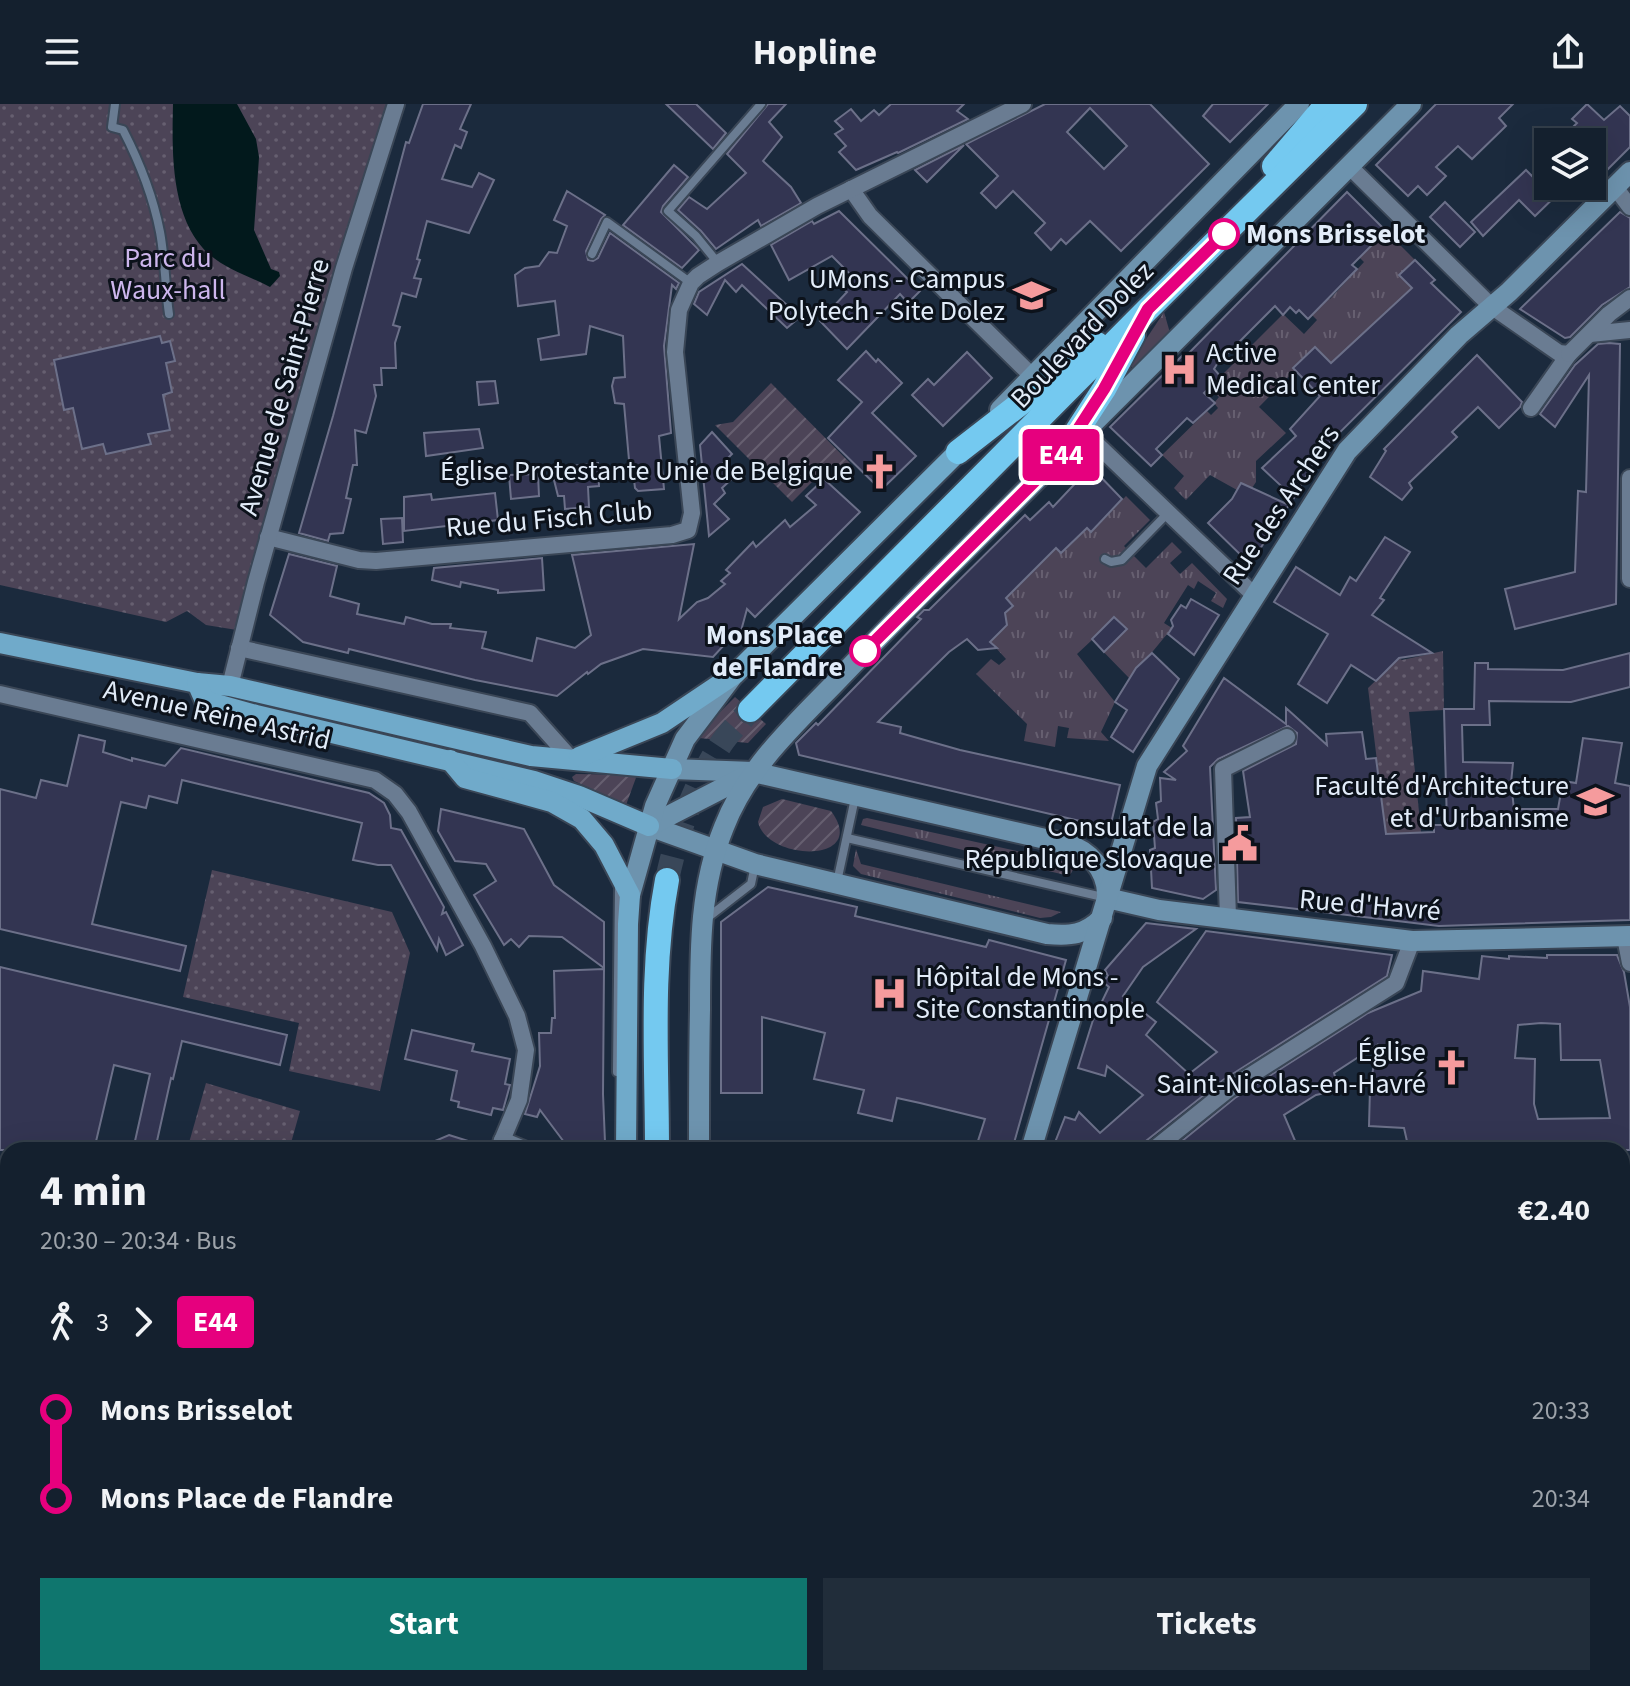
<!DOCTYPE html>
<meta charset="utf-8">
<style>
:root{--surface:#14202e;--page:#212d3a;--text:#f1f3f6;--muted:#9da3aa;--line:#333e4a;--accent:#0f766e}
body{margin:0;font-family:"Source Sans 3",sans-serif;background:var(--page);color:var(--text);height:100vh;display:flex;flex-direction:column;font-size:30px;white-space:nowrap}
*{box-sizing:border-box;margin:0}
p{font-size:26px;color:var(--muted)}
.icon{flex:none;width:44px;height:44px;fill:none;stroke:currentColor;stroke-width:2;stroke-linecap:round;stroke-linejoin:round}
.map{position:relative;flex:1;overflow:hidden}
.side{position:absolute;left:0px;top:1038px;width:1630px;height:544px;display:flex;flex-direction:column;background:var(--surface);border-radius:24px 24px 0 0;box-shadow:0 8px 32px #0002,0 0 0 2px var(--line)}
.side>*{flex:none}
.badge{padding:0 16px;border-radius:6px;font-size:28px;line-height:52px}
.controls{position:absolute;left:1534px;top:24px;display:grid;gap:16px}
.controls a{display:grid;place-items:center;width:72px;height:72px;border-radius:0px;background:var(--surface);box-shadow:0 8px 32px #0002,0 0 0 2px var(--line);font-size:40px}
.map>.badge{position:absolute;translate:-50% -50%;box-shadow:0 0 0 4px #fff}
.legs{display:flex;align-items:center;gap:12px;height:88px;padding:0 40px;font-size:26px}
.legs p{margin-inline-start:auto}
.head{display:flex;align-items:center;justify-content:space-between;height:136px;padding:0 40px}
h1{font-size:44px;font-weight:700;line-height:60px}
.primary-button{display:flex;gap:16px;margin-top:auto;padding:16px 40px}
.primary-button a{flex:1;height:92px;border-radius:0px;background:var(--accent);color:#fff;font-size:32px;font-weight:700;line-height:92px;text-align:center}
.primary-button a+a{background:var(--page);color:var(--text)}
ul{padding:0 40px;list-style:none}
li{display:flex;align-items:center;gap:28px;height:88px;font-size:30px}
li i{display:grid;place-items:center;width:12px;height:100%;margin:0 10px;background:currentColor}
li i::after{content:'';width:20px;height:20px;margin:-10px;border:6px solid;border-radius:50%;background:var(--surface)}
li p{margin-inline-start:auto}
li:first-child i{background:linear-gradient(#0000 50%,currentColor 0)}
li:last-child i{background:linear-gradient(currentColor 50%,#0000 0)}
header{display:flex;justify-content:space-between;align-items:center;height:104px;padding:0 40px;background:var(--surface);font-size:36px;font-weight:700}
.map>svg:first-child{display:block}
</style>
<header><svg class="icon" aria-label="menu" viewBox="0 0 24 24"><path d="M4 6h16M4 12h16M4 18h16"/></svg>Hopline<svg class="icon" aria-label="share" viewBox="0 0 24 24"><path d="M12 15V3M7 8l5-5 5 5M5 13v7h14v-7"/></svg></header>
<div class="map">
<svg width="1630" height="1582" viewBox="0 0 1630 1582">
<defs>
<pattern id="grass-tufts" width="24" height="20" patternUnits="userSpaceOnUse" patternTransform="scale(2)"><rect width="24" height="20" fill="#4c4457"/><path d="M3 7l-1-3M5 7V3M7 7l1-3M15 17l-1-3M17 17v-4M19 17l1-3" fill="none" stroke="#665f70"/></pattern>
<pattern id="park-dots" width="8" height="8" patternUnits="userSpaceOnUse" patternTransform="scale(2)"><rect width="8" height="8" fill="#4c4457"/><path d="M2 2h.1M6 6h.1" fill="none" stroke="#665f70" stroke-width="1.8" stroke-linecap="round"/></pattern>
<pattern id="garden-furrows" width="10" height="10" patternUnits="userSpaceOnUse" patternTransform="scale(2)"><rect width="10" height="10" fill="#4c4457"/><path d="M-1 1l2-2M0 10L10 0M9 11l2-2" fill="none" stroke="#665f70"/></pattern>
</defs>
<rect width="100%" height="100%" fill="#1b2a3d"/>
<g fill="url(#grass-tufts)">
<path d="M1384 125 1415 156 1400 171 1412 184 1401 194 1412 205 1390 204 1332 259 1317 244 1259 303 1286 329 1256 357V378L1252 384 1237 386 1210 371 1186 396 1174 384 1184 372 1162 351 1207 307 1211 311 1218 304 1214 299 1219 293 1209 284 1283 210 1304 230 1317 216 1300 199 1316 182 1330 195 1364 158 1359 153 1377 137 1374 134Z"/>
<path d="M1164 208 1170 229 1134 265 1129 261Z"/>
<path d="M1126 392 1150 416 1124 442 1146 464 1172 438 1182 448 1170 459 1180 470 1192 459 1227 495 1223 504 1211 497 1216 489 1198 477 1194 485 1188 481 1164 519 1172 524 1130 575 1092 536 1077 550 1115 598 1101 628 1109 637 1067 634 1069 624 1058 622 1055 643 1024 637 1027 620 976 570 991 555 999 561 1006 555 985 532 1012 502 1006 494 1056 444 1061 449 1087 424 1091 428Z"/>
<path d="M867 714 1062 757 1075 763 1069 772 861 721 863 715Z"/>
<path d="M856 745 861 760 1061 808 1051 813 1040 814 861 770 853 762Z"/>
</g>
<g fill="url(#park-dots)">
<path d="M0 0H396L243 527 206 521 187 507 166 518 0 481Z"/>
<path d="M1443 547 1444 606 1409 608 1421 728 1386 730 1368 584 1399 554 1402 556Z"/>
<path d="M212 766 392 808 410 849 380 987 289 967 299 919 183 893Z"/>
<path d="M206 979 300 1007 289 1046H187Z"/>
</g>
<g fill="url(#garden-furrows)">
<path d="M771 279 850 359 840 369 830 360 792 398 715 321 733 318Z"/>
<path d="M735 593 766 620 748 639 699 634 704 624Z"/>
<path d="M576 670 637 671 626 701 574 677 572 673Z"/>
<path d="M782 695 831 707C870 760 767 758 758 718L763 703Z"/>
</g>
<path fill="#02191c" d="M173 0H237L256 35 259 53 254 126 271 165 279 168 280 172 270 183C251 173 226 165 210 151 170 116 172 48 173 0Z"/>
<g fill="#333552" stroke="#6c7089" stroke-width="2" fill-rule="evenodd">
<path d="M423 0H471L460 25 467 28 461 44 455 41 442 75 472 83 479 69 494 76 469 129 427 117 417 155 420 156 414 174 421 175 416 193 402 189 393 221 400 223 395 239 396 264H381L382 281H374L376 292 366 329 355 326 357 361H353L346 394 351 395 343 429 330 430 328 437 299 429 333 312 406 38 409 39Z"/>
<path d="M666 0H696L726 29 713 45Z"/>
<path d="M768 0H786L769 18 782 33 763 57 791 83 801 99 761 122 758 116 716 145 701 127 678 106 689 93 707 105 746 69 727 50Z"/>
<path d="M891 0H964L957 7 968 15 898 49 897 48 856 66 839 48 846 42 835 30 843 25 835 17 851 5 861 17 874 6 879 11Z"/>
<path d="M1045 0H1150L1209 60 1121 147 1090 117 1066 140 1061 135 1051 146 1035 129 1045 119 1013 87 996 104 981 89 998 72 966 40ZM1090 4 1127 42 1104 65 1067 28Z"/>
<path d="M1213 0H1268L1230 38 1203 12Z"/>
<path d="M1436 0H1513L1499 14 1506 22 1472 55 1458 42 1436 63 1446 72 1427 91 1418 82 1408 92 1376 61Z"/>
<path d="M1587 0 1604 16 1620 2 1630 12V43L1592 81V38H1558L1577 19 1572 15Z"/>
<path d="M964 41 927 78 915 66Z"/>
<path d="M674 61 688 73 663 102 661 108 699 146 682 164 623 121Z"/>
<path d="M1526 66 1537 77 1548 67V82H1566L1535 112 1519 96 1483 132 1471 118Z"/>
<path d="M567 87 605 111 601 115 586 147 588 156 593 157 598 154 610 129 679 179 676 185 672 181 664 242 671 329 659 332 664 385 638 387 635 384 633 367H630L624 300 615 299 612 282 614 274 625 273 623 232 590 222 586 250 541 256 538 235 559 231 555 197 518 202 515 171 525 164 539 162 549 148 557 149 567 122 554 116Z"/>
<path d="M1347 88 1384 125 1374 134 1377 136 1352 161 1357 165 1308 215 1299 206 1296 209 1290 203 1283 211 1275 202 1217 260 1214 265 1221 273 1204 289 1215 299 1193 319 1187 314 1156 345 1162 351 1151 362 1110 323 1182 252 1184 254Z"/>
<path d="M1445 98 1475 128 1460 143 1430 113Z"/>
<path d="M839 107 920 187 908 199 900 190 847 245 820 217 847 188 841 183 852 172 832 152 789 176 771 141 812 117 814 120Z"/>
<path d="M1620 108 1630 114V183L1602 201 1570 233 1565 234 1520 205Z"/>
<path d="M1415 156 1435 176 1431 179 1461 208 1319 349 1294 394 1262 364 1296 332 1290 325 1320 292 1293 264 1315 243 1331 259 1412 184 1399 171Z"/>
<path d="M742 160 800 213 787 224 742 181 736 188 725 176 707 211 694 200 699 188Z"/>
<path d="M160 232 162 239 170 237 175 257 166 259 172 288 163 291 170 326 148 330 151 340 106 350 103 340 82 345 73 304 64 306 54 256Z"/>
<path d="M1609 239 1620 240 1616 500 1515 525 1505 485 1575 468 1578 387 1586 388 1589 271 1555 323 1540 310 1575 261 1598 240Z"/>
<path d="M866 247 876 258 878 255 902 279 872 309 916 352 881 386 828 334 862 298 838 276Z"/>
<path d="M967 248 992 274 943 322 912 291 928 275 934 281Z"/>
<path d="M1477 251 1522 298 1520 303 1499 324 1478 303 1452 328 1457 333 1409 379 1412 384 1402 396 1370 373 1386 347 1384 345Z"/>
<path d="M495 277 498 299 479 301 477 278Z"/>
<path d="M479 325 483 344 426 352 424 329Z"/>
<path d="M712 328 732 350 722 360 735 372 722 384 725 389 714 400 729 415 709 432 700 341Z"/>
<path d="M598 359 599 382 588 383 589 403 565 405 564 392H558L551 364Z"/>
<path d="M1095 367 1122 395 1091 428 1087 424 1061 449 1056 444 1006 494 1013 502 1005 509 1007 521 990 538 997 544 978 546 967 535 949 548 878 618 901 623 900 629 960 646 1120 681 1110 724 799 651 796 639 816 619 818 621 921 515 917 513 924 506H929L1025 411 1030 416 1049 398 1053 403 1085 369 1088 374Z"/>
<path d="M538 370 539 392 511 395 509 371Z"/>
<path d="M824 375 860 408 755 513 747 505 741 527 736 528 713 553 643 545 601 560 588 570 587 568 557 592 475 576 349 545 348 549 303 538 270 511 289 450 337 462 330 492 359 500 357 510 404 520 406 513 432 520H451L450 524 486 528 482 544 532 557 537 534 575 544 591 531 572 451 694 440 679 515 697 498 708 494 725 480 721 477 730 469 726 466 753 438 756 443 785 416 790 423 816 401 806 392Z"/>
<path d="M1241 379 1289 401 1250 460 1208 419 1232 395Z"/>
<path d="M495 389 498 416 404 427V393L431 390 432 396Z"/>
<path d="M402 414 403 438 383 440 381 415Z"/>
<path d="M1385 433 1410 448 1380 494 1384 496 1372 511 1432 549 1399 554 1376 577 1351 561 1327 599 1298 580 1328 530 1274 498 1296 463 1340 491 1350 473 1356 477Z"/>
<path d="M542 454 544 486 498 489V486L461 478 460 483 432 476 434 464Z"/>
<path d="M1191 495 1219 511 1194 551 1168 530 1173 522 1171 516 1181 501 1186 504Z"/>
<path d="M1114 513 1127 525 1104 548 1092 535Z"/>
<path d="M1152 549 1179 575 1133 648 1111 633 1127 606 1115 598 1136 564Z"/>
<path d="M1630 549V583L1571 598 1489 597 1490 621H1462L1463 658 1513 659 1511 679 1514 705H1558L1563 677 1576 679 1583 634 1622 639 1615 679 1630 682V816L1439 822 1238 798 1236 714 1250 713 1243 667 1296 640 1297 629 1288 622 1218 655 1210 663 1216 786 1203 795 1152 784 1150 746 1155 744 1153 718 1158 715 1156 699 1161 697 1160 674 1176 676 1164 668 1187 647 1183 642 1224 574 1286 620V604L1327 641 1326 630 1362 628 1366 655 1376 654 1386 730 1434 728V721H1447L1444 605H1474L1475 559H1488V565L1563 566Z"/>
<path d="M79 631 105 637 103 648 132 657V654L165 662 181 644 369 689 384 699 390 711 391 724 401 726 444 803 442 810 446 808 463 841 446 851 439 835 437 846 391 761H378L353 756 362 719 182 676 177 699 149 692 146 704 121 698 92 820 186 842 180 867 0 825V685L36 694 41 676 67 682Z"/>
<path d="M441 705 524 725 554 781 604 818V864L562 833 529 832 519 843 511 835 504 841 474 791 496 777 486 760 455 757 438 727Z"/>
<path d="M768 783 857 803 855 812 986 843 989 836 1066 856 1012 1046H987L989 1041 978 1037 985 1015 920 999 897 994 892 1017 858 1009 864 986 814 975 825 929 762 913V989H721V818Z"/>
<path d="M1146 819 1196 825 1143 863 1123 892 1156 918 1146 931 1189 970 1217 948 1157 898 1206 827 1392 851 1387 872 1223 976 1146 1037 1142 1046H1052L1065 1013 1075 1016 1079 1008 1100 1029 1143 991 1107 962 1105 972 1078 964 1093 916 1109 883 1103 878 1108 872 1105 866Z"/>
<path d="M1547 851H1617L1624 868 1630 903V1046H1409L1404 1024 1369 1022 1370 984 1377 941 1334 969 1339 986 1316 991 1284 1011 1299 1046H1232L1229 1038 1218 1046H1171L1235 994 1368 909 1421 887 1423 867 1479 875 1482 852 1509 855V852L1547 854ZM1541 919 1560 920 1561 956H1600L1610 1014 1538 1015 1534 1000 1535 955 1515 954 1518 921Z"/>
<path d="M0 863 287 931 280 961 182 937 173 975 171 974 155 1046H133L150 970 114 961 94 1046H0Z"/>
<path d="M604 865 603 990 605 1038 604 1046H578L567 1042 540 1006 537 1013 525 1010 540 962 539 929H551L552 914H555L554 867Z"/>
<path d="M412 926 474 940 472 947 510 955 505 980 510 981 503 1006 493 1004 491 1011 458 1003 459 998 451 996 457 967 405 955Z"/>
<path d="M449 1031 487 1043 486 1046H414Z"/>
</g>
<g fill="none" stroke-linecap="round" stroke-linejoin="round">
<path stroke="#394759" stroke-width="24" stroke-dasharray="24 12" stroke-linecap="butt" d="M667 776C676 731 695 679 721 640 729 628 741 617 750 606"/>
<defs>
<g id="lane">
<path d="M115 0 112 23 123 26C140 59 153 92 160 128 165 155 165 183 169 210"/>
<path d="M592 150 607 118 691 179"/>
<path d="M718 159 696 132 668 107 761 0"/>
<path d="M1105 455 1111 458 1122 456 1168 409"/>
<path d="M847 734 1107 794"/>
<path d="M837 778 855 694"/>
<path d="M707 811H711L751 780 755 761"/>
<path d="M617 968 619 782"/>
<path d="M1466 1582 1483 1574"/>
</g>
<g id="street">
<path d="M1349 62 1491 202 1559 249 1569 250 1531 304"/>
<path d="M1615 83 1630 103"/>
<path d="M851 85 870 112 1031 271"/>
<path d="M1590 230 1630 226"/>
<path d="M1569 250 1609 210 1630 194"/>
<path d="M1085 329 1254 491"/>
<path d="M1630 374V475"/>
<path d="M268 433 359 456 376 457 672 431 688 426 692 409 675 248 679 206 691 179 698 172 718 159 817 102 1023 0"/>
<path d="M239 544 530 609 572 656"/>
<path d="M230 582 256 478 344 164 396 0"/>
<path d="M0 590 375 676 395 690 409 708 483 842 517 912 526 946 519 996 498 1046"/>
<path d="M1228 813 1223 665 1287 633"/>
<path d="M1625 833 1630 859"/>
<path d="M502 1036 526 1046"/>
<path d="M1153 1046 1229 985 1396 879 1412 837"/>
<path d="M0 1175 8 1179"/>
<path d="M1622 1243 1630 1240"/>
<path d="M0 1381 4 1382 8 1369"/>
<path d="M899 1574 918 1582"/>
<path d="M1406 1574 1407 1582"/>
</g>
<g id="secondary">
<path d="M1000 306 1299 0"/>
<path d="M672 665 753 668 1067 740C1090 747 1106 766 1107 789"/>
<path d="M649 722 755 760 1047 830C1071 832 1085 831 1102 814"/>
<path d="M649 722 750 670"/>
<path d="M630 791 655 702 685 635 732 573"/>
<path d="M1107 794 1159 806 1412 837 1630 832"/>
<path d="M699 1046C699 999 699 953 700 906 700 843 700 782 724 723 746 666 791 624 833 581 874 538 916 495 959 453 1110 302 1261 152 1411 0"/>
<path d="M1031 1046 1147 662 1347 347 1459 231 1509 188 1630 68"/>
<path d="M697 1574V1582"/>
<path d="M625 1582V1574"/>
<path d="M988 1582V1574"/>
</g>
<g id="primary">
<path d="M0 539 197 579 230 582 531 652 672 665"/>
<path d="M197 579 205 597 256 611 534 677 579 692 649 722"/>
<path d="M579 653 662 619 735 570 958 348"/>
<path d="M450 656 465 674 552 698 582 715 604 741 630 791 628 820 626 1046"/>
</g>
<g id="highway">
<path d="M1274 62 1327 0"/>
<path d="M958 348 1097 240"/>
<path d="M1062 350 1104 285 1133 231"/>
<path d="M750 606 1148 205 1355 0"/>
<path d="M657 1046C657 956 650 865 667 776"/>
<path d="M656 1582V1574"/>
</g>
</defs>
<use href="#lane" stroke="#3a4656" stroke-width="12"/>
<use href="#street" stroke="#3a4656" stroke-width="20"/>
<use href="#secondary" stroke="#3a4656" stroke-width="24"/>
<use href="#primary" stroke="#3a4656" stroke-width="24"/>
<use href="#highway" stroke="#3a4656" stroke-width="28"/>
<use href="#lane" stroke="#6a7c92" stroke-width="8"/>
<use href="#street" stroke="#6a7c92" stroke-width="16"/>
<use href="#secondary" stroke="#6d93ae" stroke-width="20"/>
<use href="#primary" stroke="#70aaca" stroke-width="20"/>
<use href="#highway" stroke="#74c9f0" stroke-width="24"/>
</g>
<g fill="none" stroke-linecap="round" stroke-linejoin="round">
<defs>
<path id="line-1" d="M865 547 1062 350 1104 285 1148 205 1224 130"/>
</defs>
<use href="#line-1" stroke="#fff" stroke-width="18"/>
<use href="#line-1" stroke="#e6007e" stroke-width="12"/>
</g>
<defs>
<symbol id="university-bare" viewBox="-9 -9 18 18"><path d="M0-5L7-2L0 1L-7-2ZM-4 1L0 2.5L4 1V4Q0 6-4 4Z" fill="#f59b9d" stroke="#0c121b" stroke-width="2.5" paint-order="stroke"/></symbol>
<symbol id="hospital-bare" viewBox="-9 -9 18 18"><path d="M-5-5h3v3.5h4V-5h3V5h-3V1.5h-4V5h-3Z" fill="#f59b9d" stroke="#0c121b" stroke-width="2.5" paint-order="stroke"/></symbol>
<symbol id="church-bare" viewBox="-9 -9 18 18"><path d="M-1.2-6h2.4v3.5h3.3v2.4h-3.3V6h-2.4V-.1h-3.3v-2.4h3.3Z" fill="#f59b9d" stroke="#0c121b" stroke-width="2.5" paint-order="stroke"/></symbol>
<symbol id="civic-bare" viewBox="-9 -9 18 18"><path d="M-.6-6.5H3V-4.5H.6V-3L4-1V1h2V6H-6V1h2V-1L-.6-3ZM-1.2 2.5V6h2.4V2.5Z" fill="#f59b9d" stroke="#0c121b" stroke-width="2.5" paint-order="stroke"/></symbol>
</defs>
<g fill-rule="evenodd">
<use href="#university-bare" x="1006" y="166" width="51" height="51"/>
<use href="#hospital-bare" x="1154" y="240" width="51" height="51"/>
<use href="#church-bare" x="854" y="342" width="51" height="51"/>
<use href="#university-bare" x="1570" y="672" width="51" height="51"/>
<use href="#civic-bare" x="1214" y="714" width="51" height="51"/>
<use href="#hospital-bare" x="864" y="864" width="51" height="51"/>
<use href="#church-bare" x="1426" y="938" width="51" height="51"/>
</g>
<g fill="#fff" stroke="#e6007e" stroke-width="4">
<circle cx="1224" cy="130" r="14"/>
<circle cx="865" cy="547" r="14"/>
</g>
<g text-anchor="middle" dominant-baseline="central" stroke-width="6" stroke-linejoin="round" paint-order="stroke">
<g font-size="28" font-weight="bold" fill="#e2ecf9" stroke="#0c121b" text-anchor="start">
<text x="1246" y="130">Mons Brisselot</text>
<text x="843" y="531" text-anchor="end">Mons Place<tspan x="843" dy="32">de Flandre</tspan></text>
</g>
<g font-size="28" fill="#cdb6ed" stroke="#0c121b">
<text x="168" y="154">Parc du<tspan x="168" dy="32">Waux-hall</tspan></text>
</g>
<g font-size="28" fill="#e2ecf9" stroke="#0c121b" text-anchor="end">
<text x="1005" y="175">UMons - Campus<tspan x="1005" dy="32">Polytech - Site Dolez</tspan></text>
<text x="1206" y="249" text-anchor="start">Active<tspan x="1206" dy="32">Medical Center</tspan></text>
<text x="853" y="367">Église Protestante Unie de Belgique</text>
<text x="1569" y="682">Faculté d'Architecture<tspan x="1569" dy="32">et d'Urbanisme</tspan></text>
<text x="1213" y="723">Consulat de la<tspan x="1213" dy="32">République Slovaque</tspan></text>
<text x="915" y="873" text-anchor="start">Hôpital de Mons -<tspan x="915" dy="32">Site Constantinople</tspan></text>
<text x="1426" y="948">Église<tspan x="1426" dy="32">Saint-Nicolas-en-Havré</tspan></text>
</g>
<g font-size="28" fill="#e2ecf9" stroke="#0c121b">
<text transform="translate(1082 231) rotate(-46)">Boulevard Dolez</text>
<text transform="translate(284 283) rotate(-74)">Avenue de Saint-Pierre</text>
<text transform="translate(1281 401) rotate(-56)">Rue des Archers</text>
<text transform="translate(549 415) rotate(-5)">Rue du Fisch Club</text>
<text transform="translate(217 611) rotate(13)">Avenue Reine Astrid</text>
<text transform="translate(1370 801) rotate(5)">Rue d'Havré</text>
</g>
</g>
</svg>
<div class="controls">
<a><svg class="icon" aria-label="layers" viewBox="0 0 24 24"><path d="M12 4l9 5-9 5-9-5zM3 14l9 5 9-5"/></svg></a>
</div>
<b class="badge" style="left:1061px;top:351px;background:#e6007e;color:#fff">E44</b>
<section class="side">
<div class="head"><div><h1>4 min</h1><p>20:30 – 20:34 · Bus</p></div><b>€2.40</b></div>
<div class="legs"><svg class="icon" aria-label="walk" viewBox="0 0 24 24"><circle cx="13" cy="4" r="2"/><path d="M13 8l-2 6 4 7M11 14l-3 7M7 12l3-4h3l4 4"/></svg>3<svg class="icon" aria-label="forward" viewBox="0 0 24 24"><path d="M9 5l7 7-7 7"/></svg><b class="badge" style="background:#e6007e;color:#fff">E44</b></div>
<ul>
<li><i style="color:#e6007e"></i><b>Mons Brisselot</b><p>20:33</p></li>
<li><i style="color:#e6007e"></i><b>Mons Place de Flandre</b><p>20:34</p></li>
</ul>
<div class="primary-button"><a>Start</a><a>Tickets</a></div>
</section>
</div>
